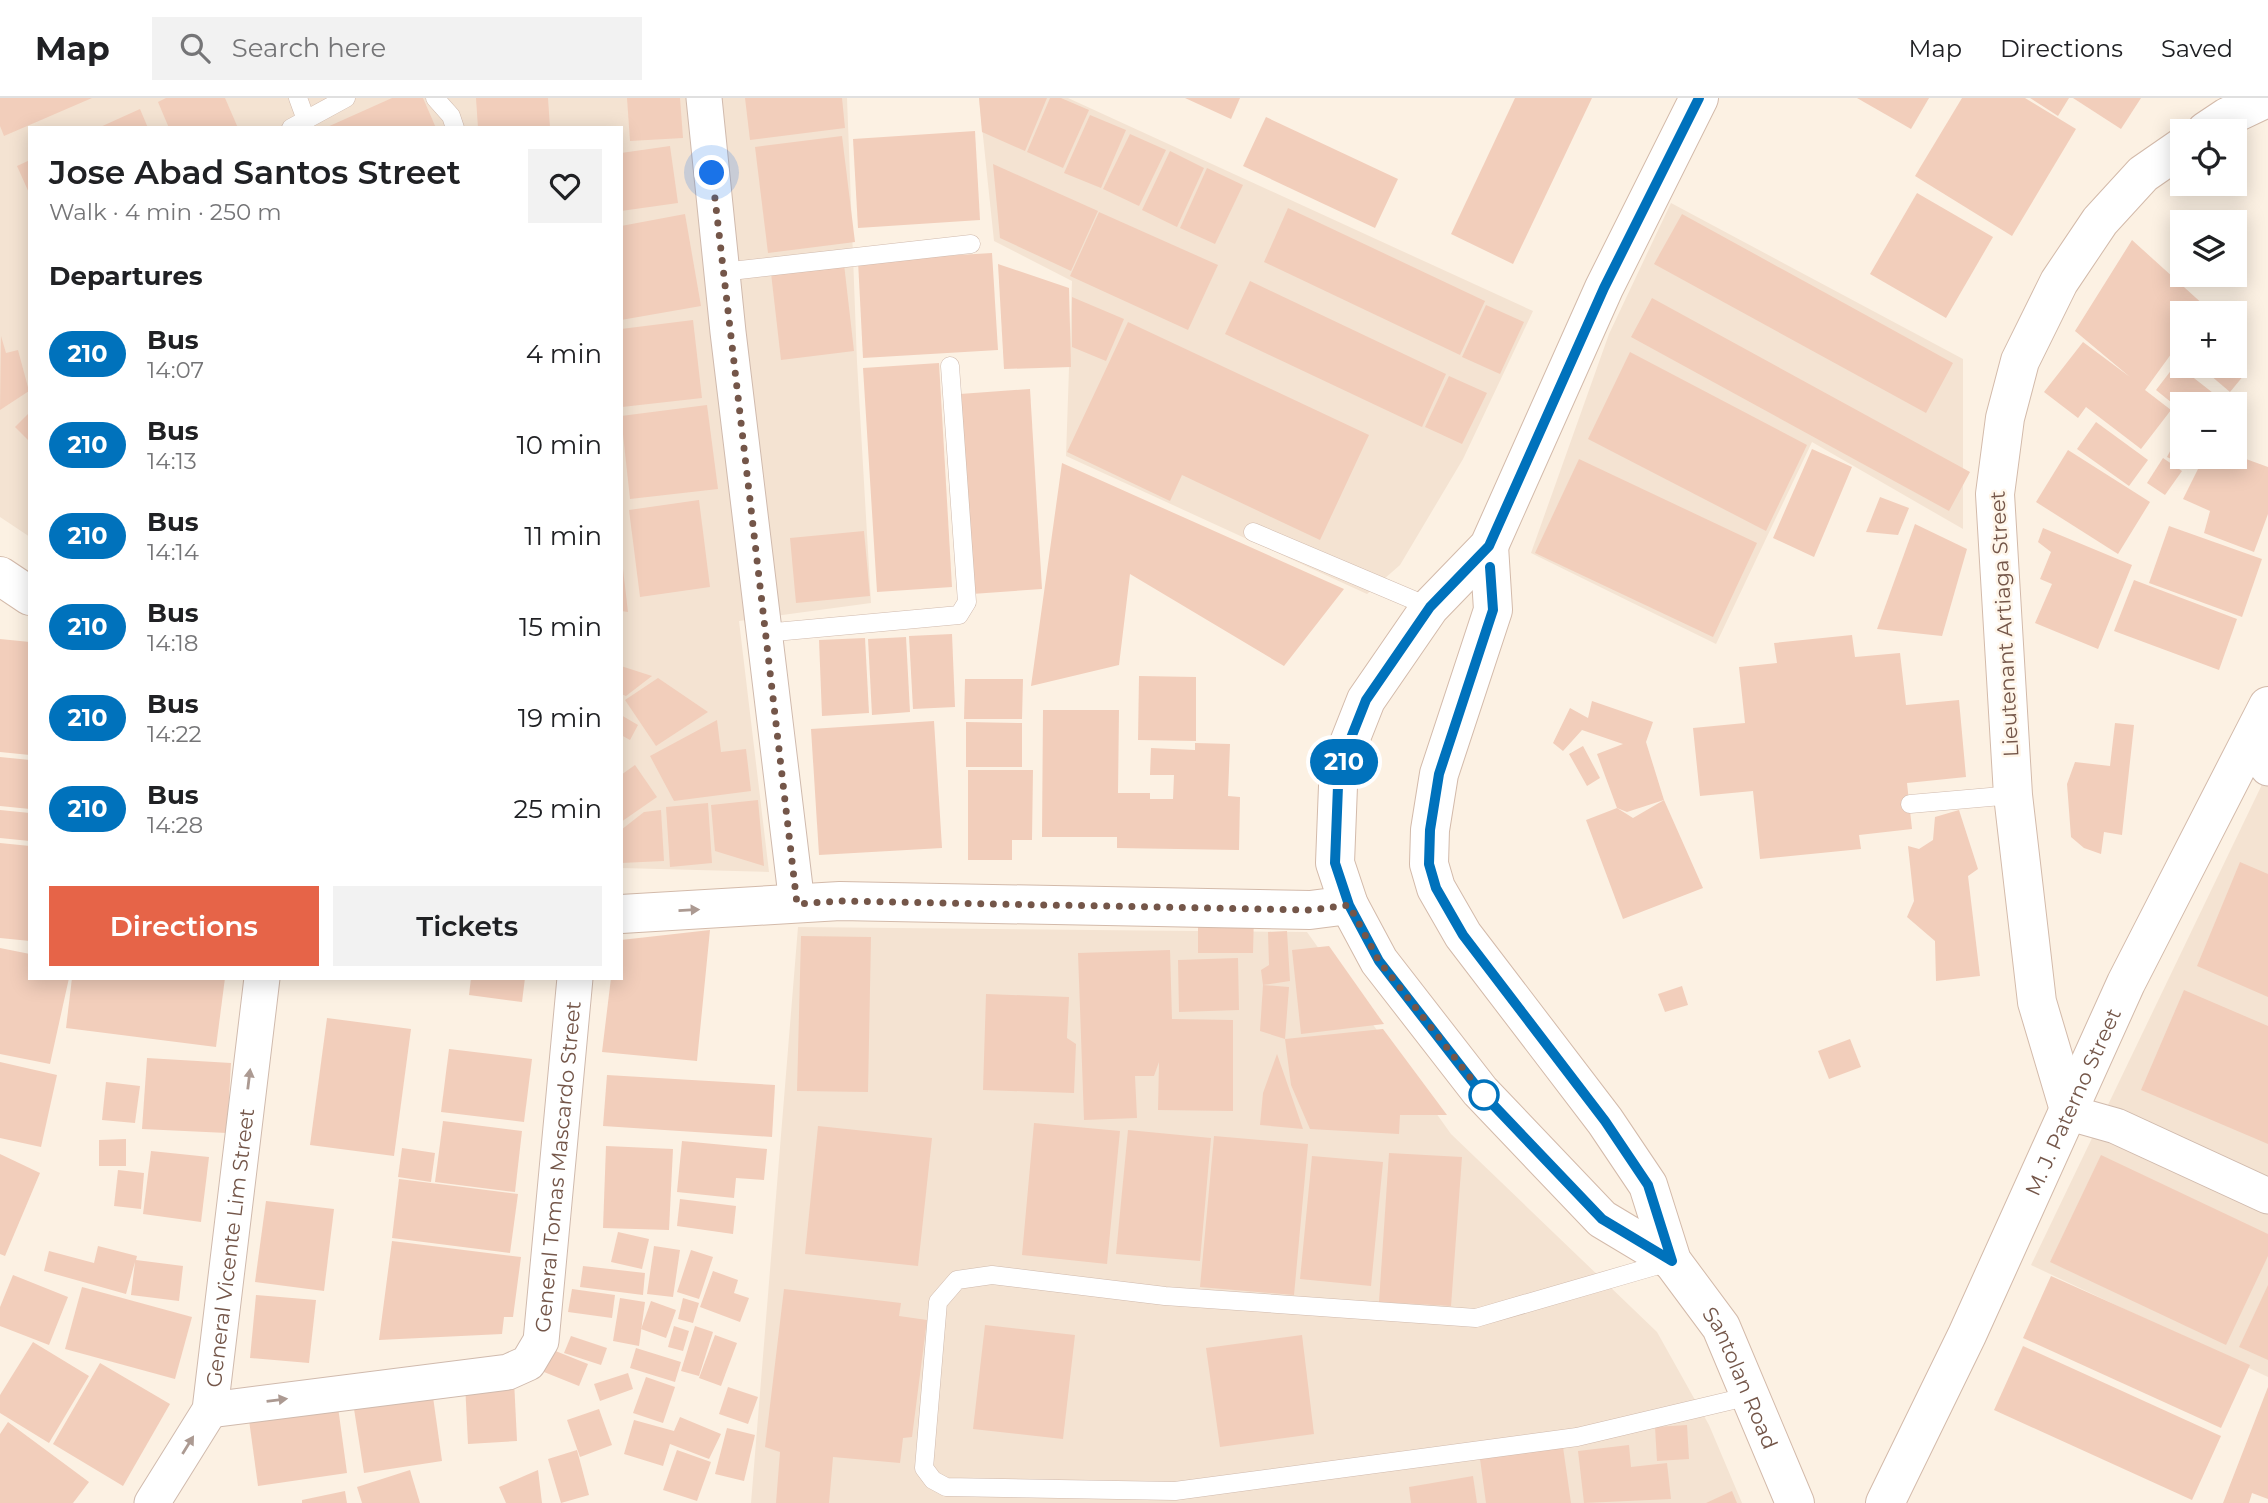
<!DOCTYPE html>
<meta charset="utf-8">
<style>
:root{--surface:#fff;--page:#f2f2f2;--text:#202124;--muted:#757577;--line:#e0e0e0;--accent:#e66448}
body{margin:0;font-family:Montserrat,sans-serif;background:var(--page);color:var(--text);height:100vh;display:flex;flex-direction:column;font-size:26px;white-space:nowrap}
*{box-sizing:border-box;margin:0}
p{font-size:23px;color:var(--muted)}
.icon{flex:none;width:38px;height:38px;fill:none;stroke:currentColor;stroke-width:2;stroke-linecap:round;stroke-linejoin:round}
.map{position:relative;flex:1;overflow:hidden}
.details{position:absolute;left:28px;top:28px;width:595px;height:854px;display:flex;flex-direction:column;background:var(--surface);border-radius:0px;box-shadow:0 4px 18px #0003}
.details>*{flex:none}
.badge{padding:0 14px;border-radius:23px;font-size:24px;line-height:46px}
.fabs{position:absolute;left:2170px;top:21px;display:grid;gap:14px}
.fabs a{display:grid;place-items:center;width:77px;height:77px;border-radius:0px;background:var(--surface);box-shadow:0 4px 18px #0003;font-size:35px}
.you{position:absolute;width:35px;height:35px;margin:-18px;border:5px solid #fff;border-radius:50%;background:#1a73e8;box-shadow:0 0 0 10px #1a73e833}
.map>.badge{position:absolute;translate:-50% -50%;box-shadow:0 0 0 4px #fff}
h2{padding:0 21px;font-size:26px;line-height:63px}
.round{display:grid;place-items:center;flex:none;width:74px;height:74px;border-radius:0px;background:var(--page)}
.head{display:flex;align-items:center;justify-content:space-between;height:119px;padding:0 21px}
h1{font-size:33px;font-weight:600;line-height:52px}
.cta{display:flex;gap:14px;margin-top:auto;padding:14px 21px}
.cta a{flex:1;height:80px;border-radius:0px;background:var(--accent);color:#fff;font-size:28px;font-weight:600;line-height:80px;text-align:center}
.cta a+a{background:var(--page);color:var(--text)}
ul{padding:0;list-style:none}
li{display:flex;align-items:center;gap:21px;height:91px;padding:0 21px}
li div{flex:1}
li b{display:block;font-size:26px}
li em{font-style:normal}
li .badge{min-width:77px;font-weight:700;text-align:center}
header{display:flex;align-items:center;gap:42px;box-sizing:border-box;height:98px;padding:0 35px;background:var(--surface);border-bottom:2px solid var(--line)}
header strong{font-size:33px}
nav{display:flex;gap:38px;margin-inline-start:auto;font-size:24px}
.search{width:490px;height:63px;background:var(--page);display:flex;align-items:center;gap:18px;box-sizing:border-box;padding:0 24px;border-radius:0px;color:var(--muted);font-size:26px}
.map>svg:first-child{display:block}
</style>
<header>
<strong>Map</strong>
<div class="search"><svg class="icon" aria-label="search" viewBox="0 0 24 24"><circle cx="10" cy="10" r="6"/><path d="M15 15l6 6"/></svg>Search here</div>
<nav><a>Map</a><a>Directions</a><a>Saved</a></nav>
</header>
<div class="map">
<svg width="2268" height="1405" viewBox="0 0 2268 1405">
<rect width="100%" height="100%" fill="#fcf1e3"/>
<g fill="#f4e3d2">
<path d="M0 0H847L857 264 871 505 739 523 769 774 621 770V30H30V439L0 419Z"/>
<path d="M979 0H1068L1533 213 1463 361 1400 467 1367 496 1066 358 1072 183 994 143Z"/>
<path d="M1671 105 1963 261V431L1812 344 1716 546 1531 455 1609 236Z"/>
<path d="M2268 674V1279L2031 1167Z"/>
<path d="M798 829 1307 834 1451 1036 1657 1234 1709 1327 1742 1405H751Z"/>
</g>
<g fill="#f2cebb">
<path d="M0 0H92L4 38 0 28Z"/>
<path d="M166 0H225L238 30H169L158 4Z"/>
<path d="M392 0H423L436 30H325Z"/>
<path d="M476 0H548L550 30H478Z"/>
<path d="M627 0H680L683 40 630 43Z"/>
<path d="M745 0H842L845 30 750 42Z"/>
<path d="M979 0H1047L1025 53 982 34Z"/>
<path d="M1050 0H1061L1089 12 1063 70 1027 54Z"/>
<path d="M1185 0H1240L1231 21Z"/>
<path d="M1515 0H1592L1513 166 1451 136Z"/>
<path d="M1857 0H1929L1911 31Z"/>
<path d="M1962 0H2025L2076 31 2012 138 1915 78Z"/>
<path d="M2030 0H2069L2058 18Z"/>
<path d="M2073 0H2141L2121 31Z"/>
<path d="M140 11 148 30H98Z"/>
<path d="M1090 17 1126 32 1101 90 1064 75Z"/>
<path d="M1266 19 1398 81 1375 130 1243 68Z"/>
<path d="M975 33 980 122 858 130 853 41Z"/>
<path d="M1130 36 1166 52 1139 108 1103 91Z"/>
<path d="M842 38 855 144 768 155 755 49Z"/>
<path d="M670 48 678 105 621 113V55Z"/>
<path d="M1170 53 1204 70 1177 129 1142 112Z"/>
<path d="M30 62V97L17 68Z"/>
<path d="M993 66 1098 113 1071 173 1000 140Z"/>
<path d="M1207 70 1243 87 1215 146 1180 130Z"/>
<path d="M1917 95 1993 139 1946 220 1870 176Z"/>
<path d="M1288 110 1485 203 1460 257 1264 164Z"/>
<path d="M1099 114 1218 167 1188 232 1070 178Z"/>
<path d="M685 116 701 208 621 222V128Z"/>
<path d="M1682 116 1953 265 1926 315 1654 166Z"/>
<path d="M2182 128V158L2170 134Z"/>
<path d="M2132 142 2206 209 2201 215H2182V241L2145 292 2171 312 2141 351 2086 309 2078 320 2044 294 2083 244 2130 279 2075 233Z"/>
<path d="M992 155 998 252 863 260 858 163Z"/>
<path d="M844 166 854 253 781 262 771 175Z"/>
<path d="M998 166 1069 190 1071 269 1004 271Z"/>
<path d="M1250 183 1446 276 1422 329 1225 236Z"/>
<path d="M1072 199 1124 221 1106 263 1072 249Z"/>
<path d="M1652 200 1970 374 1949 413 1631 239Z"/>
<path d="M1486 207 1524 224 1500 276 1462 259Z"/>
<path d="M693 222 702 300 622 309 621 231Z"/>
<path d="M1128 224 1369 337 1320 442 1182 377 1170 403 1067 354Z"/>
<path d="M1 238 6 255 18 252 29 293 0 312Z"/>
<path d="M1630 254 1807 347 1766 433 1588 341Z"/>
<path d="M939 265 952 489 877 494 863 270Z"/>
<path d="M2176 266 2222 302 2218 306H2182V313L2156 292Z"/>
<path d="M2206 268H2233L2244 277 2230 294 2203 271Z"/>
<path d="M1449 278 1487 295 1462 346 1425 329Z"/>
<path d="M1030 291 1042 491 972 496 960 296Z"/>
<path d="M707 307 718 391 630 401 621 318Z"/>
<path d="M30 314V344L15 329Z"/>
<path d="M2177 322 2182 325V359H2195L2189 370 2167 359 2177 340 2171 333Z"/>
<path d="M2096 324 2148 362 2129 388 2077 351Z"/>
<path d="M1812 351 1852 369 1814 459 1773 440Z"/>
<path d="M2068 352 2150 404 2118 456 2036 404Z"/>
<path d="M2235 357 2268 369V416L2254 454 2204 435 2210 413 2183 401 2204 359Z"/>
<path d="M2163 360 2182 373 2165 397 2147 385Z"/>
<path d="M1579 361 1757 445 1713 539 1535 455Z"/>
<path d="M1062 365 1344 491 1284 568 1130 476 1119 567 1031 588Z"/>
<path d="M1880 399 1909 410 1898 437 1866 434Z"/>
<path d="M699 402 710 489 640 499 629 412Z"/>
<path d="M1915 426 1967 451 1942 538 1877 531Z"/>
<path d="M2169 428 2262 461 2242 519 2149 485Z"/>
<path d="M2043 430 2132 467 2098 551 2035 525 2052 486 2040 481 2051 454 2038 444Z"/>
<path d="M864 433 870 498 796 505 790 440Z"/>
<path d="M623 471 628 514 621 513Z"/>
<path d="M2134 482 2237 521 2219 572 2114 533Z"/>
<path d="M952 536 955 609 913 611 909 538Z"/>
<path d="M1852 537 1855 559 1900 555 1906 607 1959 602 1966 679 1907 685 1912 731 1859 737 1861 751 1760 761 1753 693 1700 698 1693 630 1745 625 1739 569 1777 565 1774 545Z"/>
<path d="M906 539 910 614 872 617 868 541Z"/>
<path d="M865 540 869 615 822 618 819 542Z"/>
<path d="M0 541 30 544V657L0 654Z"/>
<path d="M621 568 652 578 626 598 621 596Z"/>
<path d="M1139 578 1196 579V643L1138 642Z"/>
<path d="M658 580 708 614 656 648 625 602Z"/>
<path d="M965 581H1023L1022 621H964Z"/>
<path d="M1592 603 1653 624 1646 644 1664 702 1627 714 1617 710 1597 656 1623 646 1582 632 1563 653 1553 645 1570 610 1588 620Z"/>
<path d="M1043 612H1119L1118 695H1150V701H1173L1174 677H1150L1151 650 1195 652V645L1230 646 1228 698 1240 699 1239 752 1117 750V739H1042Z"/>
<path d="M621 617 638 627 630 642 621 637Z"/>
<path d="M717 622 721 654 746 651 751 693 674 703 650 658Z"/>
<path d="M934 623 942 750 819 757 811 631Z"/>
<path d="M966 624 1022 625V669H966Z"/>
<path d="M2115 625 2134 627 2122 737 2104 734 2101 756 2084 750 2071 739 2067 686 2075 664 2110 668Z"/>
<path d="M1583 648 1600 680 1587 688 1569 656Z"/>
<path d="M0 659 30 662V711L0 708Z"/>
<path d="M635 667 657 699 621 724V677Z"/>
<path d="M968 672H1033L1032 742H1012V762H968Z"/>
<path d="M758 702 764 768 715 753 711 707Z"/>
<path d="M1664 702 1703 790 1623 821 1586 722 1617 710 1633 720Z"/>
<path d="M708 705 712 765 670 769 666 709Z"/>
<path d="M0 712 30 715V743L0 740Z"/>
<path d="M661 712 664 763 621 765V732L644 714Z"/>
<path d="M1959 712 1978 771 1968 778 1980 878 1936 883 1935 843 1907 819 1914 803 1908 748 1919 751 1933 742 1935 719Z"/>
<path d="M0 745 30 748V843L0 840Z"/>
<path d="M2240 764 2268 776V899L2197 868Z"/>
<path d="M1254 816 1253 855H1198V817Z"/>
<path d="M710 832 697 963 602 954 611 880H621V842Z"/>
<path d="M1287 833 1290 883 1263 887 1261 872 1269 867 1268 834Z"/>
<path d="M801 838 871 839 868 994 797 993Z"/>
<path d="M1329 848 1384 926 1301 936 1292 852Z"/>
<path d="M0 850 30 856V880H69L50 966 0 956Z"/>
<path d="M1170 852 1172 921 1233 922V1013L1158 1012 1159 964 1154 978H1135L1137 1020 1084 1022 1078 855Z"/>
<path d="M1238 860 1239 912 1179 914 1178 862Z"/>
<path d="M72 880H225L216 949 66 930Z"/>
<path d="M471 880H525L522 904 469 897Z"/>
<path d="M1263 887 1289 889 1285 941 1260 933Z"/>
<path d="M1682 888 1688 907 1665 914 1658 896Z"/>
<path d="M2184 892 2268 928V1046L2141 992Z"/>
<path d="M986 896 1069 899 1067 940 1076 946 1074 995 983 992Z"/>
<path d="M327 920 411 931 394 1058 310 1047Z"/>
<path d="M1383 931 1447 1017H1400L1399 1036 1310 1031 1291 987 1285 941Z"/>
<path d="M1850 941 1861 969 1829 981 1818 953Z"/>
<path d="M449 951 532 961 524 1024 441 1014Z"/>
<path d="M1277 956 1303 1031 1260 1027 1263 995Z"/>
<path d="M147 960 231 965 227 1035 142 1031Z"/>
<path d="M0 964 57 977 41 1049 0 1040Z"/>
<path d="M607 977 775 987 772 1039 603 1028Z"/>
<path d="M106 984 140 988 135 1025 102 1022Z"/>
<path d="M443 1023 522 1033 515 1094 435 1084Z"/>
<path d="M1034 1025 1120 1033 1107 1166 1022 1157Z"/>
<path d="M818 1028 932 1040 918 1168 805 1156Z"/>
<path d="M1128 1032 1211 1040 1200 1163 1116 1156Z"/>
<path d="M1214 1038 1308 1046 1294 1197 1200 1189Z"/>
<path d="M126 1041V1068H99V1042Z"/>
<path d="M682 1043 767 1051 764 1082 736 1080 734 1100 677 1094Z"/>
<path d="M606 1048 673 1051 669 1132 603 1130Z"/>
<path d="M402 1050 435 1055 431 1084 398 1079Z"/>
<path d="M151 1053 209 1059 201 1124 143 1116Z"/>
<path d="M1389 1055 1462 1059 1451 1208 1379 1204Z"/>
<path d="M0 1056 40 1075 5 1158 0 1156Z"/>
<path d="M2101 1057 2268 1136V1158L2226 1247 2050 1164Z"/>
<path d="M1312 1058 1383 1064 1371 1188 1300 1181Z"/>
<path d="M118 1072 144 1075 141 1111 114 1108Z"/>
<path d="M399 1081 518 1096 510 1155 392 1140Z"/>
<path d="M680 1101 736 1108 733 1136 677 1128Z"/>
<path d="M266 1103 334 1111 324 1193 255 1184Z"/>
<path d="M618 1134 649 1141 642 1171 611 1164Z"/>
<path d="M392 1143 521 1159 513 1219H504L502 1236 379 1242Z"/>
<path d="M98 1148 137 1158 136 1162 183 1168 179 1203 131 1197 135 1164 126 1196 44 1173 49 1153 94 1165Z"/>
<path d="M654 1148 680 1152 673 1199 647 1196Z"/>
<path d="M691 1152 713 1159 699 1201 677 1194Z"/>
<path d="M583 1168 645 1175 643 1197 580 1189Z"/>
<path d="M713 1173 738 1182 734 1195 749 1200 740 1224 700 1209Z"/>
<path d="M13 1177 68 1199 49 1247 0 1228V1209Z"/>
<path d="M2051 1178 2250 1267 2221 1330 2023 1240Z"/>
<path d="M2268 1187V1262L2239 1249Z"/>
<path d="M82 1189 192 1219 175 1281 65 1251Z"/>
<path d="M572 1191 615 1197 612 1220 568 1214Z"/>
<path d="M784 1191 901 1205 899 1218 927 1222 912 1339 903 1340 900 1365 833 1359 829 1405H776L780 1354 765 1349Z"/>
<path d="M256 1197 316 1202 309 1265 250 1260Z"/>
<path d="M620 1200 645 1204 639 1248 613 1243Z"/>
<path d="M683 1200 699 1205 693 1225 678 1221Z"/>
<path d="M651 1203 676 1212 666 1240 641 1231Z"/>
<path d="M985 1227 1075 1237 1063 1341 973 1331Z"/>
<path d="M674 1228 689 1233 683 1253 668 1249Z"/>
<path d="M695 1228 713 1234 699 1278 681 1273Z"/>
<path d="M715 1237 737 1245 721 1288 699 1280Z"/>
<path d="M1302 1237 1314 1336 1220 1349 1206 1250Z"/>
<path d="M571 1238 607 1250 601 1267 564 1255Z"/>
<path d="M33 1244 89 1278 49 1345 0 1315V1297Z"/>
<path d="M2023 1248 2221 1338 2192 1402 1994 1312Z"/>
<path d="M548 1250 588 1266 579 1288 539 1272Z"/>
<path d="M636 1250 681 1264 675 1284 630 1270Z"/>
<path d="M100 1265 170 1306 123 1388 53 1346Z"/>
<path d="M628 1275 633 1291 600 1303 594 1286Z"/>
<path d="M646 1279 675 1289 663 1325 633 1315Z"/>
<path d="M514 1282 517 1343 468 1346 465 1285Z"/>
<path d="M728 1289 758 1299 748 1326 719 1316Z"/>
<path d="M2268 1289V1401L2252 1395 2249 1405H2223Z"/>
<path d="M433 1299 442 1363 364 1375 354 1311Z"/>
<path d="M338 1309 347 1375 258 1388 249 1322Z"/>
<path d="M599 1311 612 1347 580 1359 567 1322Z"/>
<path d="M680 1319 721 1336 709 1361 670 1346 663 1368 624 1356 634 1322 674 1333Z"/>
<path d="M8 1324 89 1384 73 1405H0V1336Z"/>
<path d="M1687 1327 1689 1361 1657 1363 1655 1329Z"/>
<path d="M727 1330 755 1337 744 1383 715 1376Z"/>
<path d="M1629 1347 1631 1369 1667 1365 1671 1401 1584 1405 1578 1353Z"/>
<path d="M1563 1349 1571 1405H1486L1480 1361Z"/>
<path d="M577 1352 589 1397 561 1405 548 1361Z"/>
<path d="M677 1352 711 1364 697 1403 663 1392Z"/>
<path d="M410 1372 420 1405H362L357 1389Z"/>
<path d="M538 1372 542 1405H506L499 1389Z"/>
<path d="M1473 1378 1477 1405H1411L1409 1389Z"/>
<path d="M345 1393 347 1405H302V1402Z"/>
<path d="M1732 1393 1737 1405H1706Z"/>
</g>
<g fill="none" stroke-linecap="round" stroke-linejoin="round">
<defs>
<g id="lane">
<path d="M298 0 306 22"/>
<path d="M435 0 451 18 455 30"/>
<path d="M291 30 346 0"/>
<path d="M722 174 971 146"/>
<path d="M1253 434 1430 509"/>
<path d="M764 535 959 517 967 504 950 268"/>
<path d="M1910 706 2013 697"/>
<path d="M1669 1164 1476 1220 1165 1198 992 1177 957 1182 938 1204 924 1370 933 1382 946 1389 1175 1393 1577 1339 1750 1298"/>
</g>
<g id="street">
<path d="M704 0 728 234 797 806"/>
<path d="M2249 645 2268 670"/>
<path d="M2070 1015 2116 1028 2268 1098"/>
<path id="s1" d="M210 1312 508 1274 528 1265 541 1243 575 880"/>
<path id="s2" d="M152 1405 210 1312 262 880"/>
</g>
<g id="secondary">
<path d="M2206 33 2227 19 2267 0"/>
<path id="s3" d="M1489 448 1493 512 1439 676 1430 732 1429 766 1436 790 1463 837 1605 1023 1648 1087 1672 1163 1721 1229 1795 1405"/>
<path d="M0 478 30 498"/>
<path d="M621 816 840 803 1310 812 1349 807"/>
<path d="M2070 1015 2037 904 2013 697 1995 396 2005 320 2020 263 2059 184 2100 123 2143 76 2182 49"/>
<path d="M1672 1163 1602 1121 1480 993 1379 863 1349 807 1335 765 1338 688 1347 650 1366 602 1430 509 1489 448 1604 190 1699 0"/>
<path id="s4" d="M1885 1405 1967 1237 2126 885 2268 608"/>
</g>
</defs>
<use href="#lane" stroke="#d0baad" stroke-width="19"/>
<use href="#street" stroke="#d0baad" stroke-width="37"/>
<use href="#secondary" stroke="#d3baaa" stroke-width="40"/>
<use href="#lane" stroke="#fff" stroke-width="18"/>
<use href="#street" stroke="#fff" stroke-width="35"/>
<use href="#secondary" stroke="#fff" stroke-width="38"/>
</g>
<defs><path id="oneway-solid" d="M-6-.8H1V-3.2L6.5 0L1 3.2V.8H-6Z" transform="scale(1.75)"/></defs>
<g fill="#ac9a92">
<use href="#oneway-solid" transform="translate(689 812) rotate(-3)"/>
<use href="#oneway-solid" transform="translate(249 981) rotate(-83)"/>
<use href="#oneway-solid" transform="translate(277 1302) rotate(-7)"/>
<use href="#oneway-solid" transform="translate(188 1347) rotate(-58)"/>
</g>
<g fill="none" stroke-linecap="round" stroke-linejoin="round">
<defs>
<path id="line" d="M1490 469 1493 512 1439 676 1430 732 1429 766 1436 790 1463 837 1605 1023 1648 1087 1672 1163 1602 1121 1480 993 1379 863 1349 807 1335 765 1338 688 1347 650 1366 602 1430 509 1489 448 1604 190 1699 0"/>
</defs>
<use href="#line" stroke="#fff" stroke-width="16"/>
<use href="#line" stroke="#0072bc" stroke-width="10"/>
<path stroke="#745649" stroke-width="7" stroke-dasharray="0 12.6" d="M712 75 797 806 840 803 1311 812 1349 807 1379 863 1484 997"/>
</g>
<circle fill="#fff" stroke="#0072bc" stroke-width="3.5" cx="1484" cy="997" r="14"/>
<g text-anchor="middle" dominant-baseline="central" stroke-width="5" stroke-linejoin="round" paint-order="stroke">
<g font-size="21" fill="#745649" stroke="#fff6ea">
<text transform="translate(2004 526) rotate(-93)">Lieutenant Artiaga Street</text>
<text stroke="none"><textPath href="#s4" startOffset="443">M. J. Paterno Street</textPath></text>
<text stroke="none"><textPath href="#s1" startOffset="523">General Tomas Mascardo Street</textPath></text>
<text stroke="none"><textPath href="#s2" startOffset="273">General Vicente Lim Street</textPath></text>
<text stroke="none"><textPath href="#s3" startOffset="934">Santolan Road</textPath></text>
</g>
</g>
</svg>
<div class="fabs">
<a><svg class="icon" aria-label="locate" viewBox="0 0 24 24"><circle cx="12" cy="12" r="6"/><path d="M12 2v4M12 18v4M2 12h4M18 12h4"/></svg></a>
<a><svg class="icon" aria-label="layers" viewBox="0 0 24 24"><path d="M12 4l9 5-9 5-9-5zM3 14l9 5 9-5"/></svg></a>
<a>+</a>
<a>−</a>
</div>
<div class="you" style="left:712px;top:75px"></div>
<b class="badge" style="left:1344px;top:664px;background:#0072bc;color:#fff">210</b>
<section class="details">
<div class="head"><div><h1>Jose Abad Santos Street</h1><p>Walk · 4 min · 250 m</p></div><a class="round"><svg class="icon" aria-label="heart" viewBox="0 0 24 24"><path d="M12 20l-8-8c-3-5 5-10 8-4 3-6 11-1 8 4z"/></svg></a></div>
<h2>Departures</h2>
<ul>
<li><span class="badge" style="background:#0072bc;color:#fff">210</span><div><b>Bus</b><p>14:07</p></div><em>4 min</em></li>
<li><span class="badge" style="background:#0072bc;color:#fff">210</span><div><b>Bus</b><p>14:13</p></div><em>10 min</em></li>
<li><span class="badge" style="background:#0072bc;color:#fff">210</span><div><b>Bus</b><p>14:14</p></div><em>11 min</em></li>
<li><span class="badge" style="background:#0072bc;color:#fff">210</span><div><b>Bus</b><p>14:18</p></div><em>15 min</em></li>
<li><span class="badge" style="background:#0072bc;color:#fff">210</span><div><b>Bus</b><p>14:22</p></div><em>19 min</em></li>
<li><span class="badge" style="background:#0072bc;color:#fff">210</span><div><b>Bus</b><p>14:28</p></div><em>25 min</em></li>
</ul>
<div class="cta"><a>Directions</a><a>Tickets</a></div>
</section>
</div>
